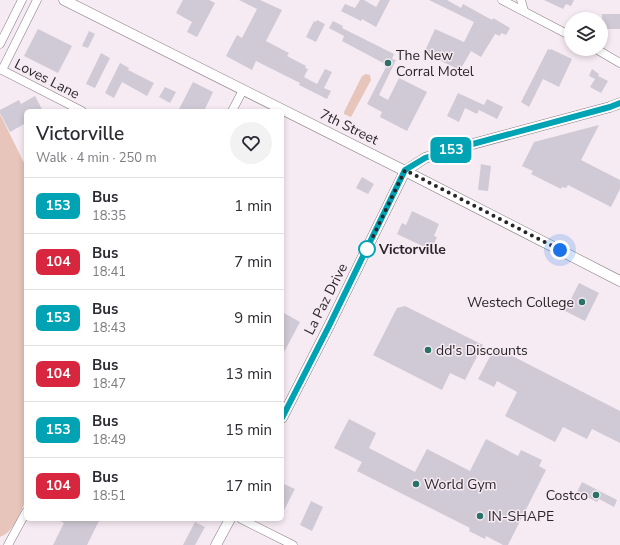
<!DOCTYPE html>
<meta charset="utf-8">
<style>
:root{--surface:#fff;--page:#f2f2f3;--text:#2b2b33;--muted:#7c7c81;--line:#e1e1e2}
body{margin:0;font-family:"Nunito Sans",sans-serif;background:var(--page);color:var(--text);height:100vh;display:flex;flex-direction:column;font-size:15px;white-space:nowrap}
*{box-sizing:border-box;margin:0}
p{font-size:13px;color:var(--muted)}
.icon{flex:none;width:22px;height:22px;fill:none;stroke:currentColor;stroke-width:2;stroke-linecap:round;stroke-linejoin:round}
.map{position:relative;flex:1;overflow:hidden}
.panel{position:absolute;left:24px;top:109px;width:260px;height:412px;display:flex;flex-direction:column;background:var(--surface);border-radius:6px;box-shadow:0 2px 6px #0003}
.panel>*{flex:none}
.badge{padding:0 8px;border-radius:6px;font-size:14px;line-height:26px}
.tools{position:absolute;left:564px;top:12px;display:grid;gap:8px}
.tools a{display:grid;place-items:center;width:44px;height:44px;border-radius:50%;background:var(--surface);box-shadow:0 2px 6px #0003;font-size:20px}
.you{position:absolute;width:20px;height:20px;margin:-10px;border:3px solid #fff;border-radius:50%;background:#1a73e8;box-shadow:0 0 0 6px #1a73e833}
.map>.badge{position:absolute;translate:-50% -50%;box-shadow:0 0 0 2px #fff}
.round{display:grid;place-items:center;flex:none;width:42px;height:42px;border-radius:21px;background:var(--page)}
.head{display:flex;align-items:center;justify-content:space-between;height:68px;padding:0 12px}
h1{font-size:19px;font-weight:600;line-height:30px}
ul{padding:0;list-style:none}
li{display:flex;align-items:center;gap:12px;height:56px;padding:0 12px;border-top:1px solid var(--line)}
li div{flex:1}
li b{display:block;font-size:15px}
li em{font-style:normal}
li .badge{min-width:44px;font-weight:700;text-align:center}
.map>svg:first-child{display:block}
</style>
<div class="map">
<svg width="620" height="545" viewBox="0 0 620 545">
<rect width="100%" height="100%" fill="#f7ebf3"/>
<g fill="#e7c5ba">
<path d="M366 74 370 75 371 80 351 117 344 114V112L362 76Z"/>
<path d="M0 114 26 167V500C20 512 14 532 0 537Z"/>
</g>
<g fill="#cfcad5">
<path d="M183 0H209L215 3 197 37 187 32 192 22 176 13Z"/>
<path d="M239 0H260L282 10 266 41 289 53 287 56 306 66 305 68 308 69 304 77 317 84 325 69 332 72 324 88 331 91 327 99 299 85 300 83 256 61 252 70 226 56 237 35 242 38 257 9Z"/>
<path d="M360 0H364L376 7 380 0H390L376 27 362 19 361 21 341 11 345 4 355 8Z"/>
<path d="M429 0H447L461 8 463 4 492 20 493 18 510 28 506 35 501 33 500 36 495 34 481 57 471 51 460 70 424 53 435 29 464 42 474 22Z"/>
<path d="M544 0H574L571 6 566 4 563 9Z"/>
<rect x="602" y="14" width="18" height="15"/>
<path d="M317 20 325 24 316 42 306 37 314 21 316 22Z"/>
<path d="M333 21 343 26 342 28 394 54 392 59 396 60 379 95 388 100 399 78 427 92 407 131 380 117 382 112 367 104 387 65 342 41 344 36 329 28Z"/>
<path d="M38 29 72 46 58 73 24 56Z"/>
<path d="M89 31 95 34 88 48 82 46Z"/>
<path d="M548 49 551 50V49L572 59 559 87 543 79 529 107 521 102Z"/>
<path d="M101 53 110 58 95 88 86 84Z"/>
<path d="M120 63 129 68 128 70 154 83 147 96 122 82 114 98 105 93Z"/>
<path d="M592 69 599 74 598 76 608 81 601 93 590 87 595 79 589 76Z"/>
<path d="M193 82 213 92 204 111H178Z"/>
<path d="M165 87 176 92 170 103 159 97Z"/>
<path d="M458 93 484 105 487 99 503 107 497 119 479 110 477 114 465 108 459 122 447 116Z"/>
<path d="M35 96 43 111H26V123L10 132 0 113V110L19 100 21 104Z"/>
<path d="M599 125 581 160 620 180V189L611 207 568 185 566 188 562 187 561 189 531 174 533 171 522 166 534 142Z"/>
<path d="M481 164 491 166 488 191 478 190Z"/>
<path d="M362 177 374 184 368 194 356 188Z"/>
<path d="M412 211 439 224 434 236 437 237 431 250 397 234 402 223 406 225Z"/>
<path d="M579 283 599 293 585 321 565 311Z"/>
<path d="M405 306 483 345 465 380 450 373 442 390 373 355 397 308Z"/>
<path d="M282 312 300 322 282 356Z"/>
<path d="M495 347 620 411V443L592 429 587 439 563 427 555 442 505 416 517 392 497 381 494 387 478 379Z"/>
<path d="M349 419 376 433 369 448 415 472 427 449 470 471 486 439 518 456 521 450 542 460 539 466 546 470 508 545H503L486 536 485 539 469 531 470 528 357 471 362 462 334 448Z"/>
<path d="M582 482 617 500 614 507 599 499 597 502 577 492Z"/>
<path d="M282 483 295 489 282 514Z"/>
<path d="M311 501 323 507 312 531 300 525Z"/>
<path d="M57 519H100L87 545H53L64 523Z"/>
<path d="M195 522 205 527 195 545H183Z"/>
</g>
<g fill="none" stroke-linecap="round" stroke-linejoin="round">
<defs>
<g id="minor">
<path d="M502 0 571 36"/>
<path d="M521 0 524 11"/>
<path d="M0 44 22 0"/>
<path d="M596 49 620 63"/>
<path d="M0 69 82 111"/>
<path d="M2 70 37 0"/>
<path d="M232 111 243 90"/>
<path d="M241 519 293 545"/>
<path d="M8 545 26 512"/>
</g>
<g id="major">
<path d="M64 0 405 171 620 281"/>
<path d="M282 418 329 326 405 171 425 158 443 152 610 107 620 103"/>
<path d="M216 545 230 519"/>
</g>
</defs>
<use href="#minor" stroke="#847980" stroke-width="9"/>
<use href="#major" stroke="#847980" stroke-width="11"/>
<use href="#minor" stroke="#fff" stroke-width="8"/>
<use href="#major" stroke="#fff" stroke-width="10"/>
</g>
<g fill="none" stroke-linecap="round" stroke-linejoin="round">
<defs>
<path id="line" d="M282 418 329 326 405 170 425 158 443 152 610 107 620 103"/>
</defs>
<use href="#line" stroke="#fff" stroke-width="9"/>
<use href="#line" stroke="#00a3b4" stroke-width="6"/>
<path stroke="#292528" stroke-width="4" stroke-dasharray="0 7.2" d="M367 249 405 170 560 250"/>
</g>
<g fill="#2a7167" stroke="#f7ebf3" stroke-width="1.5">
<circle cx="388" cy="63" r="4"/>
<circle cx="582" cy="302" r="4"/>
<circle cx="428" cy="350" r="4"/>
<circle cx="416" cy="484" r="4"/>
<circle cx="596" cy="495" r="4"/>
<circle cx="480" cy="516" r="4"/>
</g>
<circle fill="#fff" stroke="#00a3b4" stroke-width="2" cx="367" cy="249" r="8"/>
<g text-anchor="middle" dominant-baseline="central" stroke-width="3" stroke-linejoin="round" paint-order="stroke">
<g font-size="14" fill="#292528" stroke="#f7ebf3" text-anchor="start">
<text x="396" y="55">The New<tspan x="396" dy="16">Corral Motel</tspan></text>
<text x="574" y="302" text-anchor="end">Westech College</text>
<text x="436" y="350">dd's Discounts</text>
<text x="424" y="484">World Gym</text>
<text x="588" y="495" text-anchor="end">Costco</text>
<text x="488" y="516">IN-SHAPE</text>
</g>
<g font-size="14" fill="#292528" stroke="#f7ebf3">
<text transform="translate(47 79) rotate(27)">Loves Lane</text>
<text transform="translate(349 127) rotate(26)">7th Street</text>
<text transform="translate(326 299) rotate(-63)">La Paz Drive</text>
</g>
<g font-size="14" font-weight="bold" fill="#292528" stroke="#f7ebf3" text-anchor="start">
<text x="379" y="249">Victorville</text>
</g>
</g>
</svg>
<div class="tools">
<a><svg class="icon" aria-label="layers" viewBox="0 0 24 24"><path d="M12 4l9 5-9 5-9-5zM3 14l9 5 9-5"/></svg></a>
</div>
<div class="you" style="left:560px;top:250px"></div>
<b class="badge" style="left:451px;top:150px;background:#00a3b4;color:#fff">153</b>
<section class="panel">
<div class="head"><div><h1>Victorville</h1><p>Walk · 4 min · 250 m</p></div><a class="round"><svg class="icon" aria-label="heart" viewBox="0 0 24 24"><path d="M12 20l-8-8c-3-5 5-10 8-4 3-6 11-1 8 4z"/></svg></a></div>
<ul>
<li><span class="badge" style="background:#00a3b4;color:#fff">153</span><div><b>Bus</b><p>18:35</p></div><em>1 min</em></li>
<li><span class="badge" style="background:#d7263d;color:#fff">104</span><div><b>Bus</b><p>18:41</p></div><em>7 min</em></li>
<li><span class="badge" style="background:#00a3b4;color:#fff">153</span><div><b>Bus</b><p>18:43</p></div><em>9 min</em></li>
<li><span class="badge" style="background:#d7263d;color:#fff">104</span><div><b>Bus</b><p>18:47</p></div><em>13 min</em></li>
<li><span class="badge" style="background:#00a3b4;color:#fff">153</span><div><b>Bus</b><p>18:49</p></div><em>15 min</em></li>
<li><span class="badge" style="background:#d7263d;color:#fff">104</span><div><b>Bus</b><p>18:51</p></div><em>17 min</em></li>
</ul>
</section>
</div>
